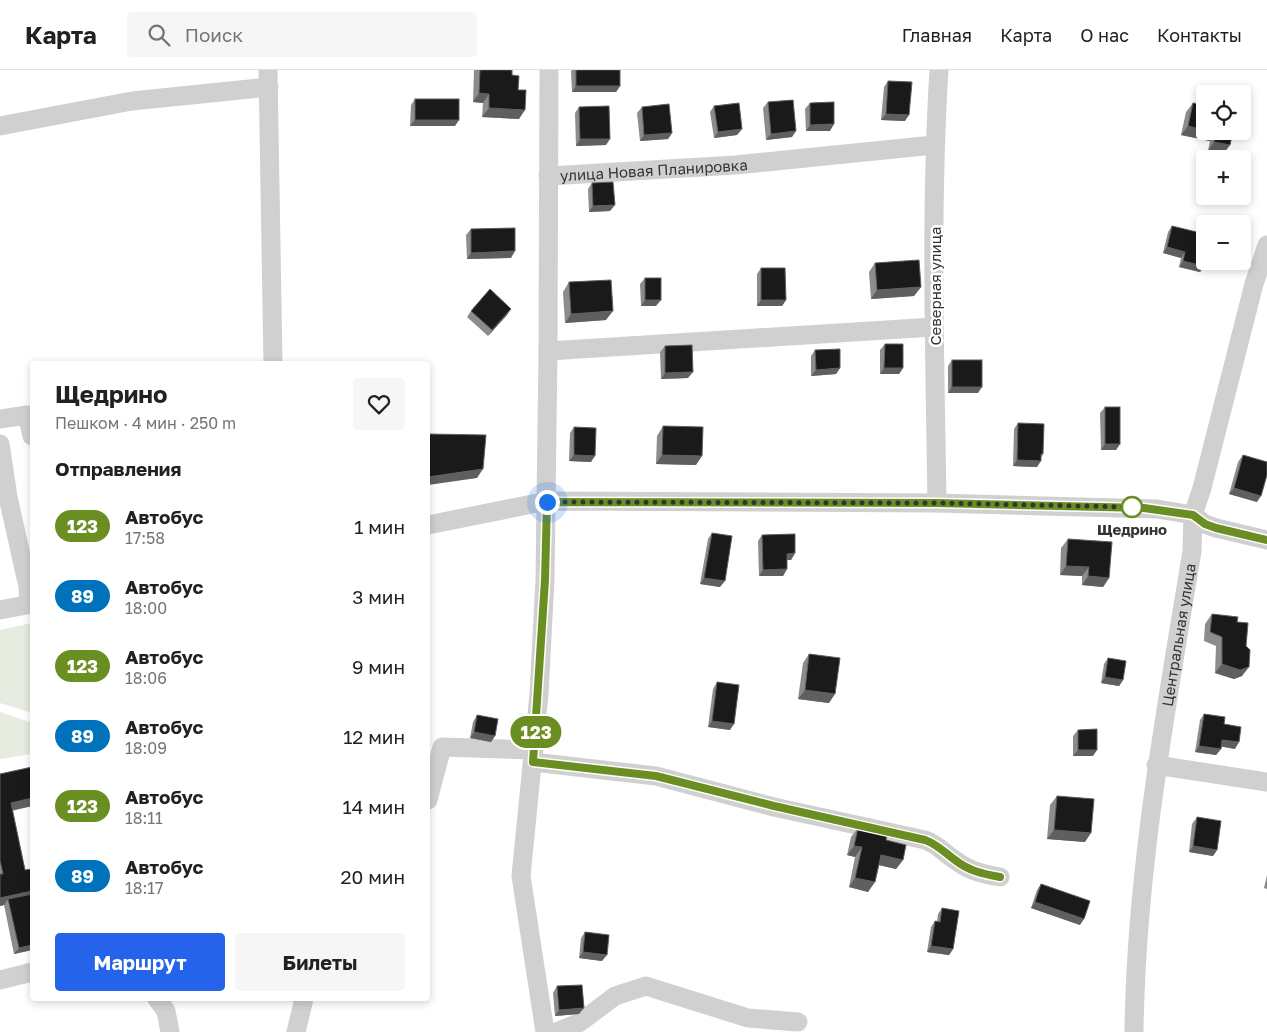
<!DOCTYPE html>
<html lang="ru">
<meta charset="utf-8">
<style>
:root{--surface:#fff;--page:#f6f6f6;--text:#202124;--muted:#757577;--line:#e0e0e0;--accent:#2563eb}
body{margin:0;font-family:"Golos Text",sans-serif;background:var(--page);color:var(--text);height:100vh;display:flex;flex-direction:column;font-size:19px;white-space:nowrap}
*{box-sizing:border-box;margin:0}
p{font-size:16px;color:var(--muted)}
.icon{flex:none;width:28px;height:28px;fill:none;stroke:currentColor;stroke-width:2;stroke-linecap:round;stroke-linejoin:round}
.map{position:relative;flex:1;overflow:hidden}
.sheet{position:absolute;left:30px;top:291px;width:400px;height:640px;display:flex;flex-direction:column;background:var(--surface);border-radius:5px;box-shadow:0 2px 8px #0003}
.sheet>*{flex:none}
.badge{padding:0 10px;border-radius:16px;font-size:18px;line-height:32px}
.tools{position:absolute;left:1196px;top:15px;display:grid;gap:10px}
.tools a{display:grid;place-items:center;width:55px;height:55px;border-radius:5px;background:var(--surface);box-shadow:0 2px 8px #0003;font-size:25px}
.you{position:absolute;width:25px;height:25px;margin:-12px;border:4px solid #fff;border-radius:50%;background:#1a73e8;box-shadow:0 0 0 8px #1a73e833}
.map>.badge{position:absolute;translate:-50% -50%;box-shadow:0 0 0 2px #fff}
h2{padding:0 25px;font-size:19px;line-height:45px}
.round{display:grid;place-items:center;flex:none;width:52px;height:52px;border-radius:5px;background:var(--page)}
.head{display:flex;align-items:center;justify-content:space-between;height:85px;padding:0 25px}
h1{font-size:24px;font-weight:700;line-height:38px}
.cta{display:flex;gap:10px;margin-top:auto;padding:10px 25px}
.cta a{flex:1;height:58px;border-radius:5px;background:var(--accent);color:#fff;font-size:20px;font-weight:700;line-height:58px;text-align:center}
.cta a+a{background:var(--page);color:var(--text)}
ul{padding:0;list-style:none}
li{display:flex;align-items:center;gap:15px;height:70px;padding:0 25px}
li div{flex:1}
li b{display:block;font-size:19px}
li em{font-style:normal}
li .badge{min-width:55px;font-weight:700;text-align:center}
header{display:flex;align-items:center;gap:30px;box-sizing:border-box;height:70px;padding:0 25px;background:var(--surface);border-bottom:1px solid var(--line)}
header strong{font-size:24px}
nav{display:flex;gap:28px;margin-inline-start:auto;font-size:18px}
.search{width:350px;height:45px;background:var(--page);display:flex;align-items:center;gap:12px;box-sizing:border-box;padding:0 18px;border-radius:5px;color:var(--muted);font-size:19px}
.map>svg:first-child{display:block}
</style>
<header>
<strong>Карта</strong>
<div class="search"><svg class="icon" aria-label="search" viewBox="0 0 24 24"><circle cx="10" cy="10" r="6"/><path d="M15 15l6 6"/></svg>Поиск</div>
<nav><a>Главная</a><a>Карта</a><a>О нас</a><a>Контакты</a></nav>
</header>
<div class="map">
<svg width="1267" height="962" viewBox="0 0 1267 962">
<rect width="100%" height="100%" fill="#fff"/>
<g fill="#e6ecdf">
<path d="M32 553V643L0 633V560Z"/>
<path d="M0 642 32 653V684L0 689Z"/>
</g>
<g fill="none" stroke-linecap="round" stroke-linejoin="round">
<g stroke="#d0d0d0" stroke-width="19">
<path d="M268 0 273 294"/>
<path d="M0 56 132 31 269 17"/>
<path id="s1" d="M548 106 736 95 934 75"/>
<path d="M548 281 934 257"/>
<path d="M0 349 27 345 32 366"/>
<path d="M0 374 8 427 28 517 29 534"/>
<path d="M937 433C935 289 930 144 939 0"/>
<path d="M428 455 547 431 937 433 1157 439 1193 445 1205 454 1216 458 1267 470"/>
<path d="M0 540 32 534"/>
<path d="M533 692 656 706 774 737 925 770C937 774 944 783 955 790 969 801 983 804 1000 807"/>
<path d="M1156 695 1267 712"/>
<path d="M428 730 442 677 534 680"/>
<path d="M0 910 32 902"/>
<path d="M157 929 166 941 170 962"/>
<path d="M296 962 304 929"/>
<path d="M545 962 521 806 539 624 545 510 548 281 549 0"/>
<path d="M556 962 579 953 615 926 646 916 748 948 798 952"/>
<path id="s2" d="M1134 962C1136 800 1166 640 1192 481L1193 445 1202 418 1254 214 1267 175"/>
</g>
</g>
<g fill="#8c8c8c">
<path d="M474 0H512V5L518 20 519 49 482 47 483 33 473 32Z"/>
<path d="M572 0H620V16L616 22H572L571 1Z"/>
<path d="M888 11 905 51 881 50 884 17Z"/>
<path d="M415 29 455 56H410L411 35Z"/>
<path d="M768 32 792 67 766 70 763 38Z"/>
<path d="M810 33 830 61H806L805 39Z"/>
<path d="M1193 33 1233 61 1230 75 1223 84 1208 81 1210 71 1181 65 1186 42Z"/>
<path d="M714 36 742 59 737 65 714 68 710 42Z"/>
<path d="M579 37 606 75 576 76 575 43Z"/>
<path d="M642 37 672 63 668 69 640 71 637 43Z"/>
<path d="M592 113 610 141 589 142 588 119Z"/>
<path d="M1172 156 1204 196 1200 202 1179 197 1181 188 1163 183 1168 162Z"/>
<path d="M471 159 511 188 467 189 466 165Z"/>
<path d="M875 193 921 217 914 226 871 229 869 202Z"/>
<path d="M761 198 786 230 782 236H757V204Z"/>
<path d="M645 208 656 236H641L640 214Z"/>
<path d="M569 212 606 250 565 253 563 222Z"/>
<path d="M471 241 507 245 488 266 467 247Z"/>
<path d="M885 274 903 298 899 304H880V280Z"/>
<path d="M665 276 688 308 661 309 660 282Z"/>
<path d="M815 280 840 298 836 304 811 306V286Z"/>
<path d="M952 290 978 323H948V296Z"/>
<path d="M1105 337 1120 374 1116 380H1101L1100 343Z"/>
<path d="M1018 353 1041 388 1037 397 1013 396 1014 359Z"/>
<path d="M663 356 696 395 656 394 657 366Z"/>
<path d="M574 357 591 392 569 391 570 363Z"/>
<path d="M1243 385 1257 432 1229 424 1238 392Z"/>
<path d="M712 463 720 517 700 514 708 469Z"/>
<path d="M762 465 795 483 791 490H787V499L783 506H759L758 471Z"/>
<path d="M1068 469 1109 508 1103 517 1082 515V506L1060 505 1061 478Z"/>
<path d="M1212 544 1237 552 1246 576 1242 606 1234 609 1215 603 1216 576 1204 571 1205 554Z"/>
<path d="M809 584 829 633 798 629 803 593Z"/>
<path d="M1108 588 1123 610 1119 616 1101 613 1104 594Z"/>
<path d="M717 612 730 660 708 657 713 619Z"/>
<path d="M1204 644 1224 654 1235 679 1221 676V679L1216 685 1195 682 1200 650Z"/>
<path d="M477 645 495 666 491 672 470 668 473 652Z"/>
<path d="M1078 660 1093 686H1073V666Z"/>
<path d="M32 697V736L12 741 25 800 32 799V880L14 884 4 835 0 836V704Z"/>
<path d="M1057 726 1085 772 1047 769 1050 735Z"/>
<path d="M1197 747 1217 780 1213 786 1189 782 1192 754Z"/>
<path d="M858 758 886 770 903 790 896 799 879 795 868 822 849 817 855 787 847 785 851 767Z"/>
<path d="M1267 805V819L1264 818Z"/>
<path d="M1041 814 1080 855 1031 838 1037 820Z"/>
<path d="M942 838 953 879 949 885 927 882 931 857 935 851H937L938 844Z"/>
<path d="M585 862 602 891 579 888 581 868Z"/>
<path d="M557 916 579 944 555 946 553 923Z"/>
</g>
<g fill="#5f5f5f">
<path d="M576 16H620L616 22H572Z"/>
<path d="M479 23 489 24 483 33 473 32Z"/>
<path d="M489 38 525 40 519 49 482 47Z"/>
<path d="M886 44 909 45 905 51 881 50Z"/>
<path d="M415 50H459L455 56H410Z"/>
<path d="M834 54 830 61H806L810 55Z"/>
<path d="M1188 56 1205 60V61L1216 62 1210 71 1181 65Z"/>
<path d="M742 59 737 65 714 68 718 62Z"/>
<path d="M796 61 792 67 766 70 771 64Z"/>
<path d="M672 63 668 69 640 71 644 65Z"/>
<path d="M580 69H610L606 75 576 76Z"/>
<path d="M1214 72 1230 75 1223 84 1208 81Z"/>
<path d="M615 135 610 141 589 142 593 136Z"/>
<path d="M1167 177 1185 182 1181 188 1163 183Z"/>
<path d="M515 181 511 188 467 189 471 183Z"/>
<path d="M1183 191 1204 196 1200 202 1179 197Z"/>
<path d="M921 217 914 226 871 229 877 220Z"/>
<path d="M645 230H661L656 236H641Z"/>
<path d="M761 230H786L782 236H757Z"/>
<path d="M511 239 507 245 488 266 492 260Z"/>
<path d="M613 241 606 250 565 253 571 244Z"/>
<path d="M840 298 836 304 811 306 816 300Z"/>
<path d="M884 298H903L899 304H880Z"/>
<path d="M693 302 688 308 661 309 665 303Z"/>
<path d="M952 317H982L978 323H948Z"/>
<path d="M1105 374H1120L1116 380H1101Z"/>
<path d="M1041 384H1043L1039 391H1041L1037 397 1013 396 1017 390Z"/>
<path d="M574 385 595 386 591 392 569 391Z"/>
<path d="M662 385 702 386 696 395 656 394Z"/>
<path d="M483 399 477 408 428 415V407Z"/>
<path d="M1234 418 1261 426 1257 432 1229 424Z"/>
<path d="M795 483 791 490H782L787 484Z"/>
<path d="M1066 496 1089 497 1082 506 1060 505Z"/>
<path d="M787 499 783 506H759L763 500Z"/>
<path d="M1088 506 1109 508 1103 517 1082 515Z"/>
<path d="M704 508 725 511 720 517 700 514Z"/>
<path d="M1222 594 1249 597 1242 606 1234 609 1215 603Z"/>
<path d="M1105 607 1123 610 1119 616 1101 613Z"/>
<path d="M805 620 835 624 829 633 798 629Z"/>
<path d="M712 651 734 654 730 660 708 657Z"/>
<path d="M474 662 495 666 491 672 470 668Z"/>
<path d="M1222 670 1239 672 1235 679 1218 676Z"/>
<path d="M1199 676 1221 679 1216 685 1195 682Z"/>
<path d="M1078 680H1097L1093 686H1073Z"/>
<path d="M32 728V736L4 742 11 733Z"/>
<path d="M1054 760 1091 763 1085 772 1047 769Z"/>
<path d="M854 776 862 777 855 787 847 785Z"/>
<path d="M1193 776 1217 780 1213 786 1189 782Z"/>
<path d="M881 785 903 790 896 799 874 794Z"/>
<path d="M855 808 875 812 868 822 849 817Z"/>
<path d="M32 821V829H8L4 835 0 836V828Z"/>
<path d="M1035 832 1084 849 1080 855 1031 838Z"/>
<path d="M32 875V880L14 884 19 878Z"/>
<path d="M931 876 953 879 949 885 927 882Z"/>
<path d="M583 882 607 885 602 891 579 888Z"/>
<path d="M584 938 579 944 555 946 559 940Z"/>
</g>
<g fill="#1a1a1a" stroke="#5f5f5f">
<path d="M480 0H512V5L519 6 518 20H526L525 40 489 38V24L479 23Z"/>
<rect x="576" y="0" width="44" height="16"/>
<path d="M888 11 912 12 909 45 886 44Z"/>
<rect x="415" y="29" width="44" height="21"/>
<path d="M793 30 796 61 771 64 768 32Z"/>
<path d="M834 32V54L810 55V33Z"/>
<path d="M739 33 742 59 718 62 714 36Z"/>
<path d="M1193 33 1205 35V60L1188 56Z"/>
<path d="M669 34 672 63 644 65 642 37Z"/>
<path d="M609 36 610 69H580L579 37Z"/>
<path d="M1212 61H1233L1230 75 1214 72 1216 62Z"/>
<path d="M613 112 615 135 593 136 592 113Z"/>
<path d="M1172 156 1205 164 1206 191 1204 196 1183 191 1185 182 1167 177Z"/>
<path d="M515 158V181L471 183V159Z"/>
<path d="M919 190 921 217 877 220 875 193Z"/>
<path d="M761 198H785L786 230H761Z"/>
<rect x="645" y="208" width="16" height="22"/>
<path d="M611 210 613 241 571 244 569 212Z"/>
<path d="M490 219 511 239 492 260 471 241Z"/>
<path d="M885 274H903V298H884Z"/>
<path d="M692 275 693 302 665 303V276Z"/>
<path d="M840 279V298L816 300 815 280Z"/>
<rect x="952" y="290" width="30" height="27"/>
<rect x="1105" y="337" width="15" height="37"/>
<path d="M1018 353 1044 354 1043 384H1041V391L1017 390Z"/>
<path d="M663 356 703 357 702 386 662 385Z"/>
<path d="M574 357 596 358 595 386 574 385Z"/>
<path d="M428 364 486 365 483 399 428 407Z"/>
<path d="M1243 385 1267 392V405L1261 426 1234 418Z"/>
<path d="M712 463 732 466 725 511 704 508Z"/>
<path d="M795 464V483L787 484V499L763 500 762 465Z"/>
<path d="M1068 469 1112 472 1109 508 1088 506 1089 497 1066 496Z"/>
<path d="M1212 544 1238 547 1237 552 1248 553 1246 576 1250 580 1249 597 1240 600 1222 594V567L1210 562Z"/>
<path d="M809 584 840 588 835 624 805 620Z"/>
<path d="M1108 588 1126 591 1123 610 1105 607Z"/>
<path d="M717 612 739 615 734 654 712 651Z"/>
<path d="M1204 644 1225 647 1224 654 1241 657 1239 672 1222 670 1221 679 1199 676Z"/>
<path d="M477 645 498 649 495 666 474 662Z"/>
<path d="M1097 659V680H1078V660Z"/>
<path d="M32 697V728L11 733 25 800 32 799V821L0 828V804H3L0 790V704Z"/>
<path d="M1057 726 1094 729 1091 763 1054 760Z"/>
<path d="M1197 747 1221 751 1217 780 1193 776Z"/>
<path d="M858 758 887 765 886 770 906 775 903 790 881 785 875 812 855 808 862 777 854 776Z"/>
<path d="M1041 814 1090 831 1084 849 1035 832Z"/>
<path d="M32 824V875L19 878 8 829Z"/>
<path d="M942 838 959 841 953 879 931 876 935 851 940 852Z"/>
<path d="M585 862 609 865 607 885 583 882Z"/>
<path d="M582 915 584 938 559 940 557 916Z"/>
</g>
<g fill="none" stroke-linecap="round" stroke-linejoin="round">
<defs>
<path id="line" d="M1000 807C983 804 969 801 955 790 945 783 937 774 925 770L774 736 656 706 533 692 545 510 547 432 937 433 1144 438 1193 445 1205 454 1216 458 1267 470"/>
</defs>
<use href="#line" stroke="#fff" stroke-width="11"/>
<use href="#line" stroke="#6b8e23" stroke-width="8"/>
<path stroke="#333" stroke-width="5" stroke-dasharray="0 9" d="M547 432 937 433 1132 437"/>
</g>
<circle fill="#fff" stroke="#6b8e23" stroke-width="2.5" cx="1132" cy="437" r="10"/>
<g text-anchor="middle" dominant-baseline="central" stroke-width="5" stroke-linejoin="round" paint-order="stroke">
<g font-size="15" fill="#333" stroke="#fff">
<text stroke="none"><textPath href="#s1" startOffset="106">улица Новая Планировка</textPath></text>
<text transform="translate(935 216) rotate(-90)">Северная улица</text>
<text stroke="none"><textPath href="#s2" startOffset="400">Центральная улица</textPath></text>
</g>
<g font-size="15" font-weight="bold" fill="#333" stroke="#fff">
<text x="1132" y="459">Щедрино</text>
</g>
</g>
</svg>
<div class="tools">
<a><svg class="icon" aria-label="locate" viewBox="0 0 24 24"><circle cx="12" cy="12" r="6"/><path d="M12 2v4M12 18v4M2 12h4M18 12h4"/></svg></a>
<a>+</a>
<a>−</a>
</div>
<div class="you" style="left:547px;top:432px"></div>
<b class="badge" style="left:536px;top:662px;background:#6b8e23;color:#fff">123</b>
<section class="sheet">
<div class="head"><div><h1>Щедрино</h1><p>Пешком · 4 мин · 250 m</p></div><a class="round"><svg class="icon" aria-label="heart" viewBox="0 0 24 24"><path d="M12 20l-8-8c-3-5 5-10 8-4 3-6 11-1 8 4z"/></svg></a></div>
<h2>Отправления</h2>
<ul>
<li><span class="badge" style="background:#6b8e23;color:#fff">123</span><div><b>Автобус</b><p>17:58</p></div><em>1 мин</em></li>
<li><span class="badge" style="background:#0072bc;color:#fff">89</span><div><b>Автобус</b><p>18:00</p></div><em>3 мин</em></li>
<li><span class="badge" style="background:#6b8e23;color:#fff">123</span><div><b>Автобус</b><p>18:06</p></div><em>9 мин</em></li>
<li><span class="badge" style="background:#0072bc;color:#fff">89</span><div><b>Автобус</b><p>18:09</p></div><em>12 мин</em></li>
<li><span class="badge" style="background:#6b8e23;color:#fff">123</span><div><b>Автобус</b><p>18:11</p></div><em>14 мин</em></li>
<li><span class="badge" style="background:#0072bc;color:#fff">89</span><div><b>Автобус</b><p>18:17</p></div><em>20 мин</em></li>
</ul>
<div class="cta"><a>Маршрут</a><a>Билеты</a></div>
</section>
</div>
